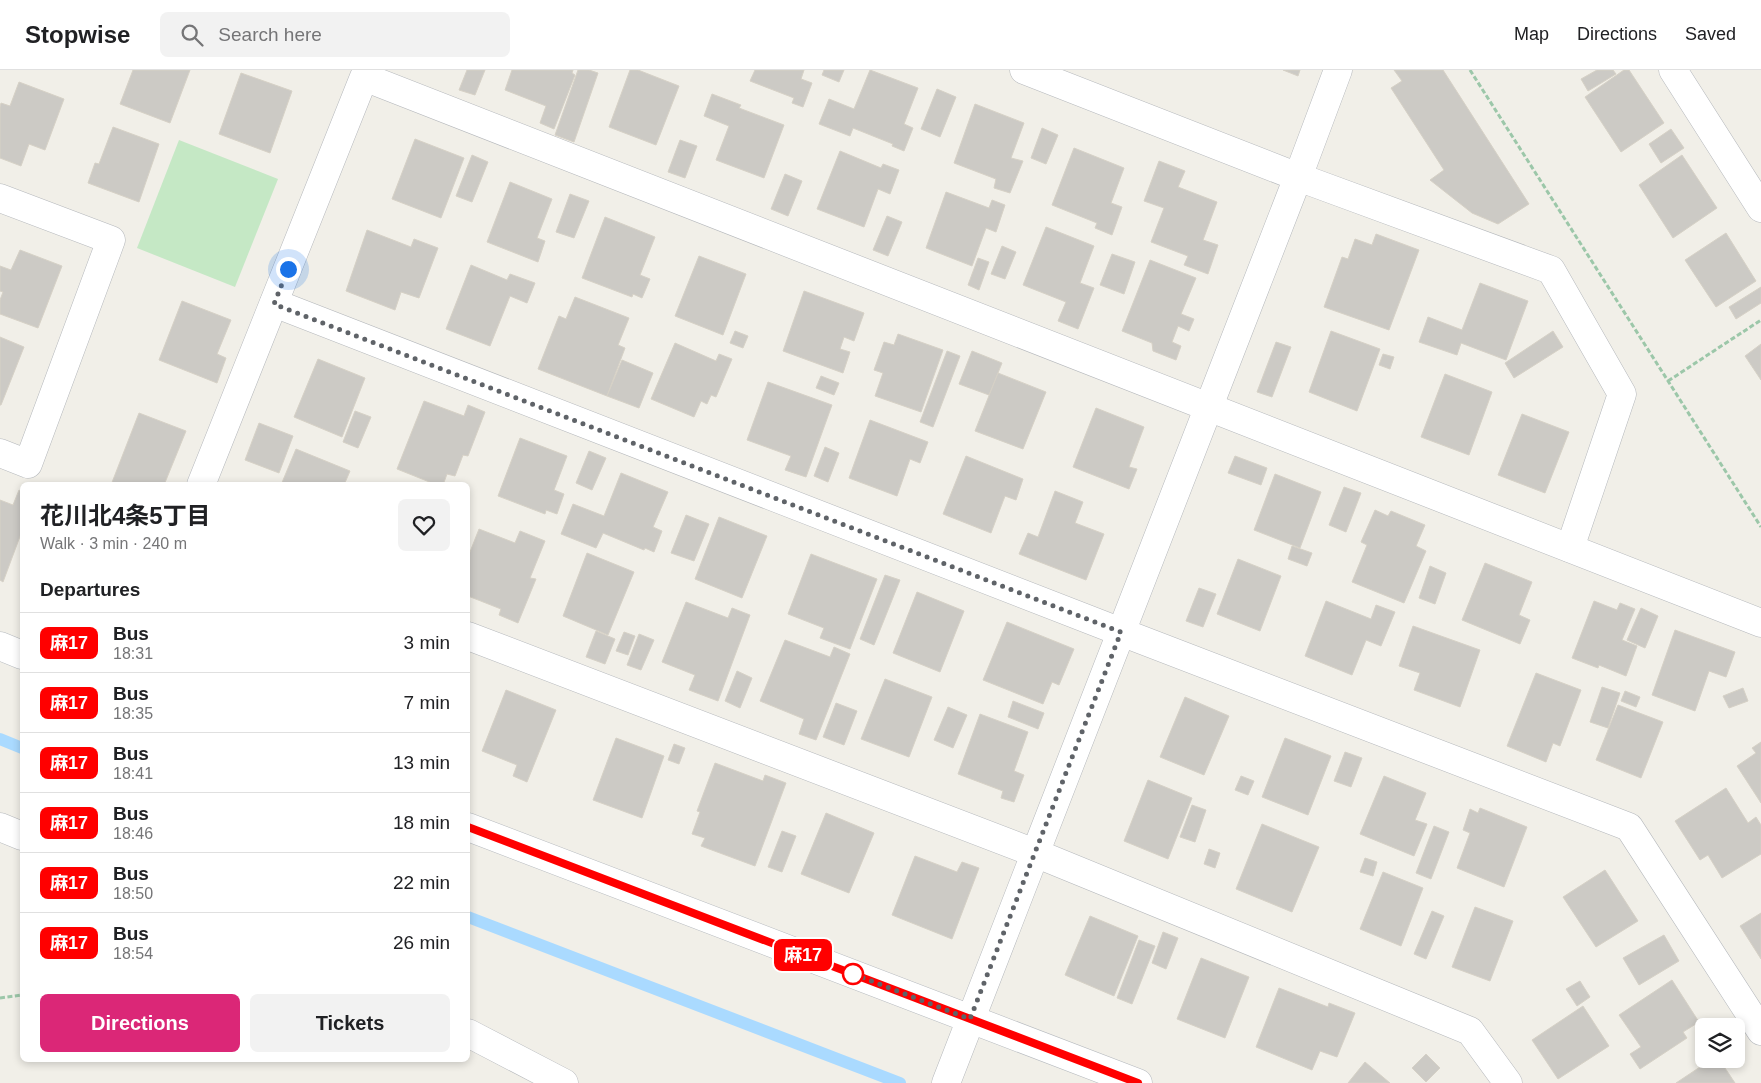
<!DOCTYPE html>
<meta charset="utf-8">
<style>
:root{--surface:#fff;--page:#f2f2f2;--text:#202124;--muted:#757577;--line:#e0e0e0;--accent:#db2777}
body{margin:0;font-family:Arial,"Noto Sans JP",sans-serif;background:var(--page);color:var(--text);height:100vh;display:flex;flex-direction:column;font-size:19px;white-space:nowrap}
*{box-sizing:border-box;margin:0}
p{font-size:16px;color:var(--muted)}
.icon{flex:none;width:28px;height:28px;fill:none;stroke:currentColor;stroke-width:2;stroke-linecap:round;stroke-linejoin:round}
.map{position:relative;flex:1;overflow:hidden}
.sheet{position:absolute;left:20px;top:412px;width:450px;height:580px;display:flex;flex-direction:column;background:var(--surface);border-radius:8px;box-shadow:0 2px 8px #0003}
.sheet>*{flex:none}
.badge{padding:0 10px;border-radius:8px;font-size:18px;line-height:32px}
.fabs{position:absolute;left:1695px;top:948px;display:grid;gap:10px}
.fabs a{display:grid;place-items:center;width:50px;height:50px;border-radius:8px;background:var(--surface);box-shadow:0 2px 8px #0003;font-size:25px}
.you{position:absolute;width:25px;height:25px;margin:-12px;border:4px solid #fff;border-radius:50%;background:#1a73e8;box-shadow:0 0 0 8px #1a73e833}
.map>.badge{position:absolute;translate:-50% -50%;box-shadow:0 0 0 2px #fff}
h2{padding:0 20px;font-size:19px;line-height:45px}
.round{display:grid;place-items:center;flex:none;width:52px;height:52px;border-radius:8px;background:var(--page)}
.head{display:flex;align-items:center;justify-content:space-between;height:85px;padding:0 20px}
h1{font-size:24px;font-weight:700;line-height:38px}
.cta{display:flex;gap:10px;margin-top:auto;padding:10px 20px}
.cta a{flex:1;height:58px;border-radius:8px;background:var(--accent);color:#fff;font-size:20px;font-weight:700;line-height:58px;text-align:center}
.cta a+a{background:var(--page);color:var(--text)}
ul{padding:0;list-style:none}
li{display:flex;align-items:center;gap:15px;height:60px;padding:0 20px;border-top:1px solid var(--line)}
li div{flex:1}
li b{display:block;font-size:19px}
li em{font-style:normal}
li .badge{min-width:55px;font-weight:700;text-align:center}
header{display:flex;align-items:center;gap:30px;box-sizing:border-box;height:70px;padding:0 25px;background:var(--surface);border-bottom:1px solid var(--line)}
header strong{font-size:24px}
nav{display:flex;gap:28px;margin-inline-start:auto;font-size:18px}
.search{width:350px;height:45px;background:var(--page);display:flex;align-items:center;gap:12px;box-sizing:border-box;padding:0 18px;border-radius:8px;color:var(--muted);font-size:19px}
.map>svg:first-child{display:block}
</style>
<header>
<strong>Stopwise</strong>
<div class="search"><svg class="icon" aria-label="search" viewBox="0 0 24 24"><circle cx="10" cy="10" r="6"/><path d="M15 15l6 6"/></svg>Search here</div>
<nav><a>Map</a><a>Directions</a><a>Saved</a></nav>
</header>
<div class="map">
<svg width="1761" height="1013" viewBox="0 0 1761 1013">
<rect width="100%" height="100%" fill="#f1efe8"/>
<path fill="#c5e8c5" d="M179 70 278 109 235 217 137 178Z"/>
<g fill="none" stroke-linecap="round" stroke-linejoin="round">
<g stroke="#aadaff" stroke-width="12">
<path d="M0 669 22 678"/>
<path d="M468 847 900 1013"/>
</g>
</g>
<g fill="#cccac5" stroke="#d6d1c6">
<path d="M133 0H190L170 53 120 34Z"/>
<path d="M467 0H485L475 25 459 20Z"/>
<path d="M512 0H573L572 3 575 5 554 59 540 53 546 36 505 20Z"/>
<path d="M578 0H589L598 3 574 72 555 65Z"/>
<path d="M630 0H638L679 16 656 75 609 57Z"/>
<path d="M755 0H804L801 9 812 13 803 37 792 33 794 28 750 11Z"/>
<path d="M824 0H844L839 12 822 5Z"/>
<path d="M870 0 918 18 904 54 913 58 904 81 892 76 893 74 853 58 850 66 819 54 829 29 854 39Z"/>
<path d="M1283 0H1300L1298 6Z"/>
<path d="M1394 0H1443L1529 134 1498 154 1472 143 1430 110 1444 100 1391 18 1402 11Z"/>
<path d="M1597 0H1613L1616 4 1588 21 1581 9Z"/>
<path d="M1624 0H1629L1664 53 1621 82 1585 27Z"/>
<path d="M241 3 292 21 270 83 219 64Z"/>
<path d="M19 12 64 29 45 80 29 74 21 96 0 88V37L1 33 10 36Z"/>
<path d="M937 19 956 27 940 67 921 59Z"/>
<path d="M712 24 741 35 739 38 784 55 764 108 716 90 729 56 704 46Z"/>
<path d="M975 34 1024 53 1011 88 1023 91 1010 123 994 118 996 109 954 93Z"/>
<path d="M113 57 159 74 139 132 88 113 95 93 99 94Z"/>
<path d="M1042 58 1058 65 1046 94 1031 88Z"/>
<path d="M1671 59 1684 78 1661 93 1649 74Z"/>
<path d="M415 69 464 88 441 148 392 129Z"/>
<path d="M680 70 697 76 685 108 668 102Z"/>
<path d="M1074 78 1124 98 1111 133 1122 137 1112 165 1095 158 1097 153 1052 135Z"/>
<path d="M840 81 881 98 883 94 899 100 890 124 878 119 864 157 817 139Z"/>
<path d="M472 85 488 92 472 132 456 126Z"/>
<path d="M1682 85 1717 138 1673 168 1639 115Z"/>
<path d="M1159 91 1185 101 1178 117 1217 132 1203 170 1218 175 1208 204 1184 195 1188 186 1151 172 1164 138 1144 131Z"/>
<path d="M785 104 802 111 788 146 771 139Z"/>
<path d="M510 112 552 129 537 168 545 171 538 192 487 172Z"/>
<path d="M946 122 989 138 992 130 1005 135 996 162 986 158 972 196 926 178Z"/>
<path d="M570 124 589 131 574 168 556 162Z"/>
<path d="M887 146 902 152 888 186 873 180Z"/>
<path d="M605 147 655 167 640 205 650 209 642 228 633 224 632 227 582 208Z"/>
<path d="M1046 157 1094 176 1080 213 1094 218 1078 259 1058 251 1066 232 1023 215Z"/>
<path d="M367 160 411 177 414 169 438 178 419 228 401 222 395 240 346 221Z"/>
<path d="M1726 163 1756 211 1716 237 1685 190Z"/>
<path d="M1376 164 1419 180 1389 260 1324 237 1342 187 1348 189 1355 169 1372 175Z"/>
<path d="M1002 176 1016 182 1005 209 991 204Z"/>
<path d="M20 180 62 196 38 258 0 244V230L3 222 0 221V196L11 200Z"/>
<path d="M1112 184 1135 192 1124 224 1100 215Z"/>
<path d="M699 186 746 204 723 265 675 246Z"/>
<path d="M978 188 989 192 979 220 968 215Z"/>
<path d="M1150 190 1196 208 1181 244 1194 249 1189 261 1178 256 1172 272 1181 276 1176 290 1153 281 1152 273 1122 261Z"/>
<path d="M471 195 507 210 510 204 535 213 527 233 510 226 490 276 446 259Z"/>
<path d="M1480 213 1528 231 1506 290 1461 273 1457 285 1419 272 1428 247 1462 260Z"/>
<path d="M1761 217V233L1736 249 1729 237Z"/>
<path d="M804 221 864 243 854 271 844 267 840 279 850 282 843 303 783 281Z"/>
<path d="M575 227 629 248 618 275 625 278 607 326 538 299 559 246 566 249Z"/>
<path d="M182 231 231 250 217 284 226 288 217 313 159 290Z"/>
<path d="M735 261 748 266 743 278 730 273Z"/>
<path d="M1331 261 1380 279 1357 341 1309 322Z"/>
<path d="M1553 261 1563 277 1514 308 1505 293Z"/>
<path d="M898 264 943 280 921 342 875 326 883 303 874 300 884 272 894 275Z"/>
<path d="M0 267 24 277 1 335H0Z"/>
<path d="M1276 272 1291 277 1272 327 1257 322Z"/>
<path d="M675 273 716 291 719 284 732 289 716 327 711 325 707 334 701 331 694 347 651 329Z"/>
<path d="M1761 274V310L1745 286Z"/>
<path d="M947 281 960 286 933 357 920 352Z"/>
<path d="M972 281 1002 293 989 325 959 314Z"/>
<path d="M1383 284 1394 287 1390 299 1379 295Z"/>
<path d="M318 289 365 308 342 367 294 347Z"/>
<path d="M622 290 653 303 639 338 607 326Z"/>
<path d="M998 303 1046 322 1023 379 975 361Z"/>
<path d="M1445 304 1492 322 1469 385 1421 367Z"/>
<path d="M821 306 839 313 834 325 816 318Z"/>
<path d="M768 312 832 335 806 407 785 400 791 386 747 370Z"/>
<path d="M424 331 464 346 468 335 485 342 468 386 463 385 455 406 447 404 443 415H437L397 399Z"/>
<path d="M1096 338 1144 357 1129 397 1137 399 1129 419 1073 397Z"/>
<path d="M355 341 371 347 358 378 343 372Z"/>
<path d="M139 343 186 361 164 415H111Z"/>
<path d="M1522 344 1569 362 1545 423 1498 405Z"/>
<path d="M870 350 928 372 920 393 910 389 897 426 849 408Z"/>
<path d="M259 353 293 366 279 403 245 390Z"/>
<path d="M520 368 567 386 554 420 564 424 557 444 546 440 545 444 498 426Z"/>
<path d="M825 377 839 383 828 412 814 406Z"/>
<path d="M296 379 350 401 344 415H281Z"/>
<path d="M589 381 606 388 592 420 576 413Z"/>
<path d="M966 386 1023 409 1016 430 1005 426 991 463 943 444Z"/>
<path d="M1235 386 1267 398 1261 415 1228 403Z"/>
<path d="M621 403 668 422 653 457 662 461 654 482 645 478 644 480 603 463 596 478 561 464 573 434 604 446Z"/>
<path d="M1275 404 1321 422 1300 478 1254 460Z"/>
<path d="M1344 417 1361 423 1346 462 1329 455Z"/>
<path d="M19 420 22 422V461L3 512 0 510V430L13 435Z"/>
<path d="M1055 421 1083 432 1075 453 1104 464 1086 510 1019 484 1028 463 1038 467Z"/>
<path d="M1375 440 1388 446 1391 441 1425 455 1416 476 1426 481 1404 533 1352 512 1367 475 1361 472Z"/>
<path d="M686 445 709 454 694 491 671 483Z"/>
<path d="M719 447 767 466 742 528 695 509Z"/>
<path d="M479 459 515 473 520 461 545 471 530 508 536 509 518 553 499 545 501 539 468 526V487Z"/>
<path d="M1292 476 1312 483 1307 496 1288 489Z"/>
<path d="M587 483 634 502 608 565 563 546Z"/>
<path d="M811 484 877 509 850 579 820 568 824 558 788 544Z"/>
<path d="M1238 489 1281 506 1260 561 1217 544Z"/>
<path d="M1485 493 1532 512 1519 545 1530 550 1520 574 1462 550Z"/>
<path d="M1430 496 1446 503 1435 534 1419 528Z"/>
<path d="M885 505 900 510 874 575 860 569Z"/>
<path d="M1199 518 1216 524 1203 557 1186 551Z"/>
<path d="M917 522 964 541 940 602 893 583Z"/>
<path d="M1326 531 1371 549 1376 535 1395 542 1381 576 1366 570 1352 605 1305 586Z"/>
<path d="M1594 531 1617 540 1620 533 1635 539 1622 570 1637 576 1626 606 1599 595 1598 598 1572 588Z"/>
<path d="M686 532 728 548 732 538 750 545 718 631 689 620 695 605 662 592Z"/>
<path d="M1641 538 1658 546 1645 578 1627 570Z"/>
<path d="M1007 552 1074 579 1059 615 1052 612 1043 634 983 610Z"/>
<path d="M1413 556 1480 580 1460 637 1414 620 1420 603 1399 596Z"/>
<path d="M1675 560 1735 582 1726 607 1709 601 1695 641 1652 625Z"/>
<path d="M596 561 615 569 605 594 586 587Z"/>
<path d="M624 562 635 566 628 585 616 581Z"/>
<path d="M639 564 654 570 641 600 627 595Z"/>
<path d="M785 570 830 587 834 577 850 584 816 670 799 664 804 649 760 631Z"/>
<path d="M737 601 752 608 740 638 725 631Z"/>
<path d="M1536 603 1581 620 1560 676 1553 673 1546 692 1507 676Z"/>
<path d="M885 609 932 627 909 687 861 669Z"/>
<path d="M1602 617 1620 623 1608 658 1590 652Z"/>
<path d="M1743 618 1748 631 1729 638 1723 626Z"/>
<path d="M506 620 556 640 527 712 513 706 517 695 482 681Z"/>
<path d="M1625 621 1640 627 1636 637 1621 631Z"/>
<path d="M1185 627 1229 646 1204 705 1160 687Z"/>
<path d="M1013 631 1044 643 1038 659 1008 647Z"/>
<path d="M836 633 857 641 844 675 823 667Z"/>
<path d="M1618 635 1663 652 1641 708 1596 690Z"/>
<path d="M948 637 967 645 953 678 934 670Z"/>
<path d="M980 644 1028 662 1014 701 1024 705 1014 732 1001 728 1003 721 958 704Z"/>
<path d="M616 668 664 686 642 748 593 730Z"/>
<path d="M1285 668 1331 686 1308 745 1262 727Z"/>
<path d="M1761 672V733L1737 696 1756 683 1752 678Z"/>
<path d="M674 674 685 678 679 694 668 690Z"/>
<path d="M1345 682 1362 688 1351 717 1334 711Z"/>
<path d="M715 693 763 711 765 705 786 713 755 796 701 776 705 768 692 764 700 742 697 741Z"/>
<path d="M1241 706 1254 711 1248 725 1235 720Z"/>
<path d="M1384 706 1426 723 1415 750 1427 754 1414 786 1360 764Z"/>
<path d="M1148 710 1192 728 1168 789 1124 771Z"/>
<path d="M1726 718 1748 753 1756 747 1761 755V784L1722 808 1708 785 1700 790 1675 751Z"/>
<path d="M1192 735 1206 740 1195 772 1180 767Z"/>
<path d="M1480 738 1527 757 1504 817 1457 798 1470 763 1463 760 1470 739 1478 743Z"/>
<path d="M826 743 874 763 849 823 801 804Z"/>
<path d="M1262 754 1319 777 1292 842 1236 819Z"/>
<path d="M1434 756 1449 762 1431 809 1416 803Z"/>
<path d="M782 761 796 766 782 802 768 797Z"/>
<path d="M1209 779 1220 783 1215 798 1204 794Z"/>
<path d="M915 786 957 802 962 792 979 798 952 869 892 845Z"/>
<path d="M1365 788 1377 792 1373 806 1360 802Z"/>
<path d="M1605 800 1638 851 1596 877 1563 827Z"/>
<path d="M1383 802 1423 818 1401 876 1360 859Z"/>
<path d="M1475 837 1513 851 1490 911 1452 897Z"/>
<path d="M1432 841 1444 846 1426 889 1414 884Z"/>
<path d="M1761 843V889L1740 856Z"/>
<path d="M1090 846 1138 866 1114 926 1065 905Z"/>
<path d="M1163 862 1178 868 1166 899 1152 893Z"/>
<path d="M1664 865 1679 891 1639 915 1623 888Z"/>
<path d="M1139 870 1155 876 1132 934 1117 928Z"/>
<path d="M1201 888 1249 907 1225 968 1177 949Z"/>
<path d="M1672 910 1699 952 1683 962 1687 968 1640 999 1630 984 1641 977 1619 945Z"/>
<path d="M1580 911 1590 927 1577 936 1566 919Z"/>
<path d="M1279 918 1328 937 1329 933 1355 943 1337 987 1320 981 1312 1000 1256 977Z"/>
<path d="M1583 936 1609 976 1558 1009 1532 970Z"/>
<path d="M1426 984 1440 998 1426 1012 1412 998Z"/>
<path d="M1712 989H1719L1735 1013H1676Z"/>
<path d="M1365 992 1390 1013H1348Z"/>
</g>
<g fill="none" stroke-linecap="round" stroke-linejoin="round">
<defs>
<g id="street">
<path d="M1338 0 1298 107 1551 200 1622 324 1570 478"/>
<path d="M1673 0 1761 138"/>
<path d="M0 128 111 170 28 394 0 383"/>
<path d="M274 233 1121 562 1629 757 1761 961"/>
<path d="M201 415 364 7 1761 553"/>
<path d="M468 566 1035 783 1470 961 1508 1013"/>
<path d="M0 757 22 766"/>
<path d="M468 963 564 1013"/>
<path d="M946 1013 1298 107 1024 0"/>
</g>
<g id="secondary">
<path d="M0 576 22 585"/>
<path d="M468 757 1138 1013"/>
</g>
</defs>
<use href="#street" stroke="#b5b8bc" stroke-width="29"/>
<use href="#secondary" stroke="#b6babf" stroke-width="29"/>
<g stroke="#9cc7a9" stroke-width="3" stroke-dasharray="5 2.5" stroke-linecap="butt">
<path d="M1470 0 1761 457"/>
<path d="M1668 311 1761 250"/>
<path d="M0 928 22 925"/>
</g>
<use href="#street" stroke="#fff" stroke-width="28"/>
<use href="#secondary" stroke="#fff" stroke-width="28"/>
</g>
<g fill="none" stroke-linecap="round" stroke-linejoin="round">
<defs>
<path id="line" d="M468 757 1138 1013"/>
</defs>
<use href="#line" stroke="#fff" stroke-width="11"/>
<use href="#line" stroke="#f00" stroke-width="8"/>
<path stroke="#5f6368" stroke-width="5" stroke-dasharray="0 9" d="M288 199 274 234 1121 562 970 949 853 904"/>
</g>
<circle fill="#fff" stroke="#f00" stroke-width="2.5" cx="853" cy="904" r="10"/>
</svg>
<div class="fabs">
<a><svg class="icon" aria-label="layers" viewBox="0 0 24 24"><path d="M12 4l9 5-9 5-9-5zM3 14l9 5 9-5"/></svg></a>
</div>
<div class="you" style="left:288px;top:199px"></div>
<b class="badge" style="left:803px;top:885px;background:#f00;color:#fff">麻17</b>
<section class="sheet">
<div class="head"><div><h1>花川北4条5丁目</h1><p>Walk · 3 min · 240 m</p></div><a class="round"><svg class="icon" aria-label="heart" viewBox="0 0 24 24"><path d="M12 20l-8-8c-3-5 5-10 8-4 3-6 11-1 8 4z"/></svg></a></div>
<h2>Departures</h2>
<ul>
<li><span class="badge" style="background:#f00;color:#fff">麻17</span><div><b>Bus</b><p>18:31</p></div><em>3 min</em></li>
<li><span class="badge" style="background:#f00;color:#fff">麻17</span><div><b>Bus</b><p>18:35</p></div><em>7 min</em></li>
<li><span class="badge" style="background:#f00;color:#fff">麻17</span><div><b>Bus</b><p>18:41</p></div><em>13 min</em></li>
<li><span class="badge" style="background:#f00;color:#fff">麻17</span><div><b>Bus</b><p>18:46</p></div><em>18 min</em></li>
<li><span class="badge" style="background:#f00;color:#fff">麻17</span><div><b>Bus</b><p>18:50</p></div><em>22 min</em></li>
<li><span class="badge" style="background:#f00;color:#fff">麻17</span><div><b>Bus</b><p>18:54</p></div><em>26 min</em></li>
</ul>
<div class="cta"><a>Directions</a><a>Tickets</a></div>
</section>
</div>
